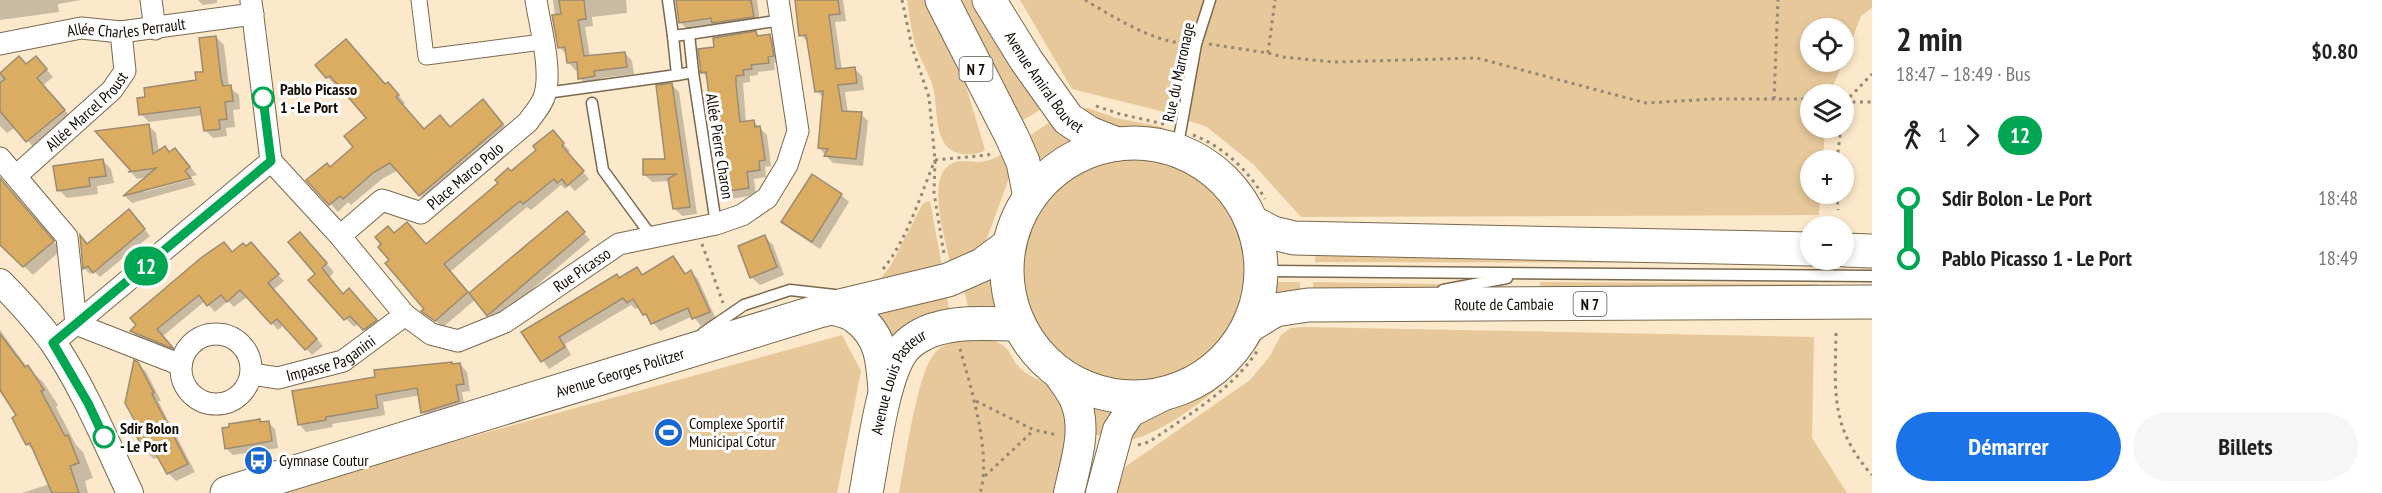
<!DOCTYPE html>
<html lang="fr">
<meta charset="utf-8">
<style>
:root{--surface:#fff;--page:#f6f6f6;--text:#222;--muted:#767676;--accent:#1a73e8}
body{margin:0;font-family:"PT Sans Narrow",sans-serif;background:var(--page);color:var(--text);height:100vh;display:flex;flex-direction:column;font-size:22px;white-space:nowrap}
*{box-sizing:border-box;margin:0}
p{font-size:20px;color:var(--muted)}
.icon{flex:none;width:33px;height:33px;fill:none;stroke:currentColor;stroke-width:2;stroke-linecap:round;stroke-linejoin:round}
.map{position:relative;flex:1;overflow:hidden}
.drawer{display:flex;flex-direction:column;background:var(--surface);width:510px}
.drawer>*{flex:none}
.badge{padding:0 12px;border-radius:20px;font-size:21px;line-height:39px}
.fabs{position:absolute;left:1800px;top:18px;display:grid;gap:12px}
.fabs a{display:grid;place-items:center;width:54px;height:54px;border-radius:50%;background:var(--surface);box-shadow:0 3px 9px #0003;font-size:30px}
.map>.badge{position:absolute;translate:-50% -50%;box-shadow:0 0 0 3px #fff}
.legs{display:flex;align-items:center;gap:9px;height:66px;padding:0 24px;font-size:20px}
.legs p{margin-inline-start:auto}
.headline{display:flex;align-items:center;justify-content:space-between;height:102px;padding:0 24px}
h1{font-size:33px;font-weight:800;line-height:45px}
.cta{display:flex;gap:12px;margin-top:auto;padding:12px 24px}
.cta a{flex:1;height:69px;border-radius:36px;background:var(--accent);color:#fff;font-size:24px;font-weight:800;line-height:69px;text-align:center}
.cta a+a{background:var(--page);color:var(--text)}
ul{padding:0 24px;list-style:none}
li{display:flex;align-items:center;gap:21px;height:60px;font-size:22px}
li i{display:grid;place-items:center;width:9px;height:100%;margin:0 8px;background:currentColor}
li i::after{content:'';width:15px;height:15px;margin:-8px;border:4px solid;border-radius:50%;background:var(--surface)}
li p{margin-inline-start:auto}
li:first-child i{background:linear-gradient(#0000 50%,currentColor 0)}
li:last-child i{background:linear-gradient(currentColor 50%,#0000 0)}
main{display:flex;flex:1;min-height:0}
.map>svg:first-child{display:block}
</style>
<main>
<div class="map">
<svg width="1872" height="493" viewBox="0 0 1872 493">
<rect width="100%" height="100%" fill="#fce9cb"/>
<g fill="#e6c89a">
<path d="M907 0H930L971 83 966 86 985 150C979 154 971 155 963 154 930 149 940 107 932 84 927 69 918 56 914 41 911 28 909 14 907 0Z"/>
<path d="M948 0H976L1043 108 1015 125Z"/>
<path d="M1020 0H1872V8L1861 16 1844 60V28H1810V62H1843L1830 94H1810V128H1825L1823 160H1810V194H1820L1819 215 1301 217 1254 165 1207 127 1157 110 1072 89Z"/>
<path d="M1088 108 1116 118 1163 127 1159 132 1130 129 1102 131 1071 109Z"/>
<path d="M1050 122 1073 142 1035 168 1026 138Z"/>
<path d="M1007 152 1010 168 1008 181 982 252 950 263C946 241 924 174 953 163 962 159 975 164 985 161 993 160 1000 155 1007 152Z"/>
<circle cx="1132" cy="272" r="117"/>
<path d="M930 201 942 266 878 282 891 265 923 203Z"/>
<path d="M1316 249 1809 263 1315 262Z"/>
<path d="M990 272 999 318 970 316 963 285Z"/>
<path d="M1273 282H1300V294L1274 295Z"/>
<path d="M1313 282 1439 284V288L1370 293H1313Z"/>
<path d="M1540 282 1818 284V296L1540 294Z"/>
<path d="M945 288 951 319 891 345 867 306Z"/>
<path d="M1271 326C1262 338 1254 352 1243 364 1220 390 1160 437 1125 441L1135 424 1155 410 1182 401 1216 383 1241 358 1257 332Z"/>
<path d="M1304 327 1814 337 1812 438 1847 493H1117L1125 467 1250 380 1270 356 1281 335 1291 328Z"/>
<path d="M842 335 861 371 837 493H266Z"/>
<path d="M962 338C978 339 994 336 1006 348 1011 353 1013 361 1019 367 1026 375 1037 378 1046 385 1079 414 1063 456 1054 493H899C905 463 917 374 934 354 941 345 952 342 962 338Z"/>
<path d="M1088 407 1117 412 1107 437 1088 433Z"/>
</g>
<g fill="#0003">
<path d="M0 0H81L58 4 59 12 0 20Z"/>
<path d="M198 0H217V3L203 5Z"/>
<path d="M553 0H626L627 13 592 17 593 26 585 27 590 57 625 53 632 61 634 74 601 78 602 84 588 86 580 78 579 70 576 71 569 63 567 55 559 47Z"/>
<path d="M676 0H757L760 23 687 29 680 22Z"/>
<path d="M797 0H843L846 21 835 22 842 70 854 68 862 76 864 90 845 92 848 113 861 114 868 121 863 166 833 163 819 148 824 99 817 91 808 42 801 35Z"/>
<path d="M756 33 760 37 770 36 777 43 780 62 774 63 775 70 758 72V75L750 76V82L743 83 746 123 754 122 767 135 771 166 765 167 766 177 754 179 756 195 730 199 723 192 708 78 702 72 716 48Z"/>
<path d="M216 37 224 45 229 87 239 95 240 109 233 110 235 127 226 128 227 136 213 138 205 130 203 115 149 122 141 114 198 81 205 73Z"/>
<path d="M19 58 26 65H43L53 77 42 86 71 117 34 148 16 127 7 133 0 126V75Z"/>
<path d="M317 66 385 86 395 91 405 103 403 105 425 131 451 128 490 109 510 132 427 202 398 170 382 179 351 205 348 202 338 212 308 180 330 169 355 147 369 118 338 82 335 85Z"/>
<path d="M672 85 679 92 697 214 682 216 674 208 670 181 652 182 644 174 667 160Z"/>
<path d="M149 126 156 133 159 152 182 157 197 175 148 188 144 192 192 179 196 185 132 203 125 196 147 177 137 179 131 172Z"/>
<path d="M559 139 570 151 567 153 589 179 575 191 569 185 565 189 561 185 531 210 527 207 450 272 470 295 567 213 590 240 495 321 476 299 443 327 423 311 426 309 391 260 394 235 426 245 511 173Z"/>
<path d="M103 161 111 169 114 183 97 186 98 194 67 198 59 190Z"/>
<path d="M0 188 13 193 61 250 33 275 0 243Z"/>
<path d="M841 195 849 202 820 249 791 230 783 222Z"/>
<path d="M134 217 150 236 100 277 94 271 90 274 85 269 82 239 88 246Z"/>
<path d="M765 237 773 245 784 275 760 285 751 277Z"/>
<path d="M308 242 334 272 329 277 344 295 357 298 384 329 372 337 359 323 354 327 310 280 317 274Z"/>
<path d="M257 251 284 281 273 290 323 346 312 355 284 325 278 330 248 296 234 307 228 301 215 312 205 301 163 336 176 352 138 338 132 331 232 253Z"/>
<path d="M673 258 686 275 691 272 698 279 716 319 701 326 693 316 660 331 640 307 635 309 631 305 565 344 571 355 549 369 523 332 637 269 644 276Z"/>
<path d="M0 330 27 367 43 382 58 405 56 407 76 445 83 452 93 478 85 481 88 493H22L50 484 36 453 27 444 18 415 0 392Z"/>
<path d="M138 363 146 372 161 401H158L195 472 176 481 168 473 159 457 154 459 146 452 139 426Z"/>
<path d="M460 364 467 372 470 391 462 392 465 409 430 420 423 412 420 395 383 402 385 415 332 424 333 427 306 432 299 424 376 378 375 371 397 368 399 369Z"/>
<path d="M260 421 262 423 268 422 275 429 278 448 233 455 226 448Z"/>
</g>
<g fill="#dbad63" stroke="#9d8b70" stroke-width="1.5">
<path d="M559 0H584L586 19 578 20 584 56 625 52 627 67 594 71 595 76 578 79 577 62 567 63 565 47 558 48 552 15 561 14Z"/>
<path d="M676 0H751L754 17 712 23 711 18 679 23Z"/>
<path d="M795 0H838L840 14 829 15 836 69 855 67 857 83 838 85 842 111 862 112 856 159 824 156 828 149 818 148 823 91 815 92 806 35 799 36Z"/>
<path d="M756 31 757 36 770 34 774 56 768 57 769 63 751 65 752 69 743 70 744 75 736 76V84L740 122 754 120 755 127 760 126 765 160 759 161 760 170 747 172 749 188 721 192 706 72 701 73 698 49 714 47 713 38Z"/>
<path d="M216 36 221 78 223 86 231 85 233 101 225 102 227 119 219 120 220 129 204 131 200 107 139 115 137 98 145 97 144 88 196 80 195 72H203L199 38Z"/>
<path d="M346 39 385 84 388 82 399 95 396 97 424 129 440 115 450 127 483 99 503 124 419 196 390 163 374 172 343 199 340 196 329 205 306 180 327 163 330 167 353 147 344 136 366 118 330 76 326 78 315 65Z"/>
<path d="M19 56 26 64 36 56 47 69 37 78 65 110 26 142 0 111V83L5 79 0 73Z"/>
<path d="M672 83 690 207 673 209 668 179 676 174 643 175V159H665L656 85Z"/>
<path d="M149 124 153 154 165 146 169 152 175 148 190 167 185 171 191 178 123 196 156 168 128 172 131 171 95 131Z"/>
<path d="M553 130 564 143 562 146 584 171 567 186 562 179 557 183 554 179 523 204 520 201 444 264 468 292 435 321 421 311 424 309 385 263 389 260 378 247 381 244 375 237 388 226 394 233 407 222 426 244 498 183 495 180 508 168 511 171 536 150 533 146Z"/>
<path d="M103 159 106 176 89 178 90 186 57 191 53 166Z"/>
<path d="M812 174 842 194 812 242 781 222Z"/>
<path d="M0 178 54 241 23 267 0 245Z"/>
<path d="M129 209 145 229 93 273 88 266 83 269 80 235 87 244Z"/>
<path d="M567 211 585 232 487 316 469 293Z"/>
<path d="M300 232 327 263 322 268 343 294 349 288 377 320 363 330 350 316 344 320 308 280 315 274 288 242Z"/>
<path d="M765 235 777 267 750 278 738 246Z"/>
<path d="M224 242 232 252 243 243 246 246 251 242 279 274 268 283 317 339 305 350 277 319 271 324 240 290 227 302 221 295 207 306 199 295 157 329 174 349 130 331 136 325 130 318 202 257Z"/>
<path d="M673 256 685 274 691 270 710 312 692 319 688 308 651 324 646 314 643 315 633 299 627 303 623 298 559 337 565 347 541 362 521 332 617 274 619 278 637 267 642 275Z"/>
<path d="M0 334 25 367 28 365 44 390 41 391 65 436 68 435 79 463 70 466 79 493H52L30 443 26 445 12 418 16 415 0 390Z"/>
<path d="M134 360 138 362 154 393 152 394 188 464 167 474 153 449 145 453 132 427 137 425 125 403Z"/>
<path d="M452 362V364L460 363 464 384 456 385 459 401 421 413 417 388 376 395 378 408 326 417V420L298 425 292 391 375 377 374 370Z"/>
<path d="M260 419V422L269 421 272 441 225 449 222 428 229 427V424Z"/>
</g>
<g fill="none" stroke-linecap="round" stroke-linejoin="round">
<defs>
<g id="service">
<path d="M668 0 673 36"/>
<path d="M689 34 782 20"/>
<path d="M693 72 716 224"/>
<path d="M546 93 677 75 693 72 689 34 673 36 677 75"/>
<path d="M592 103 603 170 652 237"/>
<path d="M1177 150 1196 44 1210 0"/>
<path d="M1261 271 1872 276"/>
<path d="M1443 290 1507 278"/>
<path d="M703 333 744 305 790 290 835 295"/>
</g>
<path id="pedestrian" d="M419 0 426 57 542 42"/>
<g id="minor">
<path d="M151 0 155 29"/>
<path d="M251 1 271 161"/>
<path id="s1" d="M0 44 81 28 121 32 253 14"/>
<path d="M0 158 67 237 76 324 181 365"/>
<path id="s2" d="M271 161 340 236 405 315 431 334 458 341 505 322 619 244 716 224 742 215 767 198 787 165 798 131 778 0"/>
<path id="s3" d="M16 176 112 90 125 71 121 32"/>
<path id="s4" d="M340 236 382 200 421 213 528 122C534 113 543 104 545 94 552 69 540 26 536 0"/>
<circle cx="216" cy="369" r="35"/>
<path d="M53 343 271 161"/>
<path id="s5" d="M251 374 278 378 343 361 405 315"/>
</g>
<path id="tertiary" d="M0 282C19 301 36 320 52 341 84 388 106 442 130 493"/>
<g id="secondary">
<path d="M1057 372C1063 381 1071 390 1075 400 1088 429 1075 464 1069 493"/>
<path d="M1101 493 1118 430 1130 412 1164 395"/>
</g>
<g id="primary">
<path d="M942 0 1012 137 1023 162 1030 197"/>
<path id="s6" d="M989 0 1026 60 1068 119 1089 133 1117 144"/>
<circle cx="1134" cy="270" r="127"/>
<path d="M1252 222 1273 233 1294 238 1810 249"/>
<path d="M1844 250 1872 251"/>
<path d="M833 308C840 310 850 312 856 317 882 336 883 362 885 391"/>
<path id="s7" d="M1249 326 1275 310 1308 305 1872 302"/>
<path id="s8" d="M227 493 819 311 948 280 982 265 1009 245"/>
<path id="s9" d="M866 493C873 457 882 379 902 351 909 341 924 332 936 329 963 321 991 324 1019 324"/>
</g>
</defs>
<use href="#service" stroke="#7a694e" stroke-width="13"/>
<use href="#pedestrian" stroke="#7a694e" stroke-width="17"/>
<use href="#minor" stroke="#7a694e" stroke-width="23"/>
<use href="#tertiary" stroke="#7a694e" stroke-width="28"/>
<use href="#secondary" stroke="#7a694e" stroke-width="32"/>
<use href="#primary" stroke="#7a694e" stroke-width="35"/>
<g stroke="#968873" stroke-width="3" stroke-dasharray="3 4.5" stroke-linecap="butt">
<path d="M902 0 912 47 929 97 935 160 934 193 944 254"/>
<path d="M1085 0C1112 16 1153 42 1184 43"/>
<path d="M1209 44 1268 53 1283 57 1334 62 1477 58 1646 103 1712 99H1810"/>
<path d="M1268 53 1275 0"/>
<path d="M1774 99 1778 0"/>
<path d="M1845 102H1872"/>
<path d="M1096 106 1120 114 1168 125"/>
<path d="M1844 110 1845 102 1872 74"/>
<path d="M1193 135C1223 146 1250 172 1265 199"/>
<path d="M935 160 988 155 992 152"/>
<path d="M1837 160 1841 128"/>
<path d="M1837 194 1838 210"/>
<path d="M702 244 723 303"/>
<path d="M883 269C907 240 921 194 935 160"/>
<path d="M1836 333C1835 392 1830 428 1872 475"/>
<path d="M960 349C971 387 992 456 980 493"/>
<path d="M976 401 1034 430 1058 435"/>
<path d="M1138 445 1149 442C1188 415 1231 391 1258 350"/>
<path d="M985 476 1034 430"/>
</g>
<use href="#service" stroke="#fff" stroke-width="10"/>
<use href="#pedestrian" stroke="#fff" stroke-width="15"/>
<use href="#minor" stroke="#fff" stroke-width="21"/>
<use href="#tertiary" stroke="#fff" stroke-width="26"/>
<use href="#secondary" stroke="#fff" stroke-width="30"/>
<use href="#primary" stroke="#fff" stroke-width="33"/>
</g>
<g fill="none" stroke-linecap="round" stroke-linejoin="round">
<defs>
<path id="line-1" d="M104 437 88 403 53 343 271 161 263 98"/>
</defs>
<use href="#line-1" stroke="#fff" stroke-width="14"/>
<use href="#line-1" stroke="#00a651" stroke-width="9"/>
</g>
<defs>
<symbol id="stadium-disc" viewBox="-11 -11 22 22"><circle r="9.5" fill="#1968d2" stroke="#fff"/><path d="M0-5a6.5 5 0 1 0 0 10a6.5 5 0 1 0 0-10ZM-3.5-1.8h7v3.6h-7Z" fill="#fff"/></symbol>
<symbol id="bus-disc" viewBox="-11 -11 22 22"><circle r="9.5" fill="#1968d2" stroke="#fff"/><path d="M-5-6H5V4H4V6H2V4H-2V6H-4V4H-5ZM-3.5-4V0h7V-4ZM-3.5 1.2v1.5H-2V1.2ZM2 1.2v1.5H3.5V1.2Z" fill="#fff"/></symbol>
</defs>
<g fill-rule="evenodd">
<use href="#stadium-disc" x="652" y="416" width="33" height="33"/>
<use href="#bus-disc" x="242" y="444" width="33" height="33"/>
</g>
<g fill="#fff" stroke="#00a651" stroke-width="3">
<circle cx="263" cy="98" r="10"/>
<circle cx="104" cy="437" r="10"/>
</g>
<g text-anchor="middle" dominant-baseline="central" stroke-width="6" stroke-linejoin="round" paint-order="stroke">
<g fill="#fff" stroke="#59554f" stroke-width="1.5">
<rect x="959.5" y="57" width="33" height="24" rx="4.5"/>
<rect x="1573.5" y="292" width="33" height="24" rx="4.5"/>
</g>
<g font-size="15" font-weight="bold" fill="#120c03">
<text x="976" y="69">N 7</text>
<text x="1590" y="304">N 7</text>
</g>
<g font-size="16" fill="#120c03" stroke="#fff">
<text stroke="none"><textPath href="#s1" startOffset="128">Allée Charles Perrault</textPath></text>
<text transform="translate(1178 72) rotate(-78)">Rue du Marronage</text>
<text stroke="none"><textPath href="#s6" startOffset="99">Avenue Amiral Bouvet</textPath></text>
<text stroke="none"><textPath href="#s3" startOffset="96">Allée Marcel Proust</textPath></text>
<text transform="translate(720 146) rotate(81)">Allée Pierre Charon</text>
<text stroke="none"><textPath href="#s4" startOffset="154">Place Marco Polo</textPath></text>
<text stroke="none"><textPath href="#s2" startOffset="408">Rue Picasso</textPath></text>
<text stroke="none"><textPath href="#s7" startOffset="260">Route de Cambaie</textPath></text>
<text stroke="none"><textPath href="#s5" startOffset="84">Impasse Paganini</textPath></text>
<text stroke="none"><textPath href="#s8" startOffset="411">Avenue Georges Politzer</textPath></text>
<text stroke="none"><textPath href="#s9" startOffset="118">Avenue Louis Pasteur</textPath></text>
</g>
<g font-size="16" font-weight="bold" fill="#120c03" stroke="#fff" text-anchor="start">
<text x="280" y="89">Pablo Picasso<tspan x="280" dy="18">1 - Le Port</tspan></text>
<text x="120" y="428">Sdir Bolon<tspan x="120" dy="18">- Le Port</tspan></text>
</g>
<g font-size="16" fill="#120c03" stroke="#fff" text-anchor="start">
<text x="689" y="423">Complexe Sportif<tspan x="689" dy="18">Municipal Cotur</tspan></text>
<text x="279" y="460">Gymnase Coutur</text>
</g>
</g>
</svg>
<div class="fabs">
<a><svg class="icon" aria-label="locate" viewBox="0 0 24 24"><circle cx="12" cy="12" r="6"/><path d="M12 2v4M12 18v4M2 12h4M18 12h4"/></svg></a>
<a><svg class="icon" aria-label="layers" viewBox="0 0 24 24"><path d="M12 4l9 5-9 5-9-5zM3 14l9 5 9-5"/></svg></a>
<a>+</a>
<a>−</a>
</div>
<b class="badge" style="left:146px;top:266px;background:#00a651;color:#fff">12</b>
</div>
<section class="drawer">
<div class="headline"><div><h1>2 min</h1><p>18:47 – 18:49 · Bus</p></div><b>$0.80</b></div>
<div class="legs"><svg class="icon" aria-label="walk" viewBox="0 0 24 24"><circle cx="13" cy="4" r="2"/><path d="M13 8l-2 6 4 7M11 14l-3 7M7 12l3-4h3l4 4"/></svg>1<svg class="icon" aria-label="forward" viewBox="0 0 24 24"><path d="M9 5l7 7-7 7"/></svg><b class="badge" style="background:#00a651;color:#fff">12</b></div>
<ul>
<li><i style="color:#00a651"></i><b>Sdir Bolon - Le Port</b><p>18:48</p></li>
<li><i style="color:#00a651"></i><b>Pablo Picasso 1 - Le Port</b><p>18:49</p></li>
</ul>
<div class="cta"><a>Démarrer</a><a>Billets</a></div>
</section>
</main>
